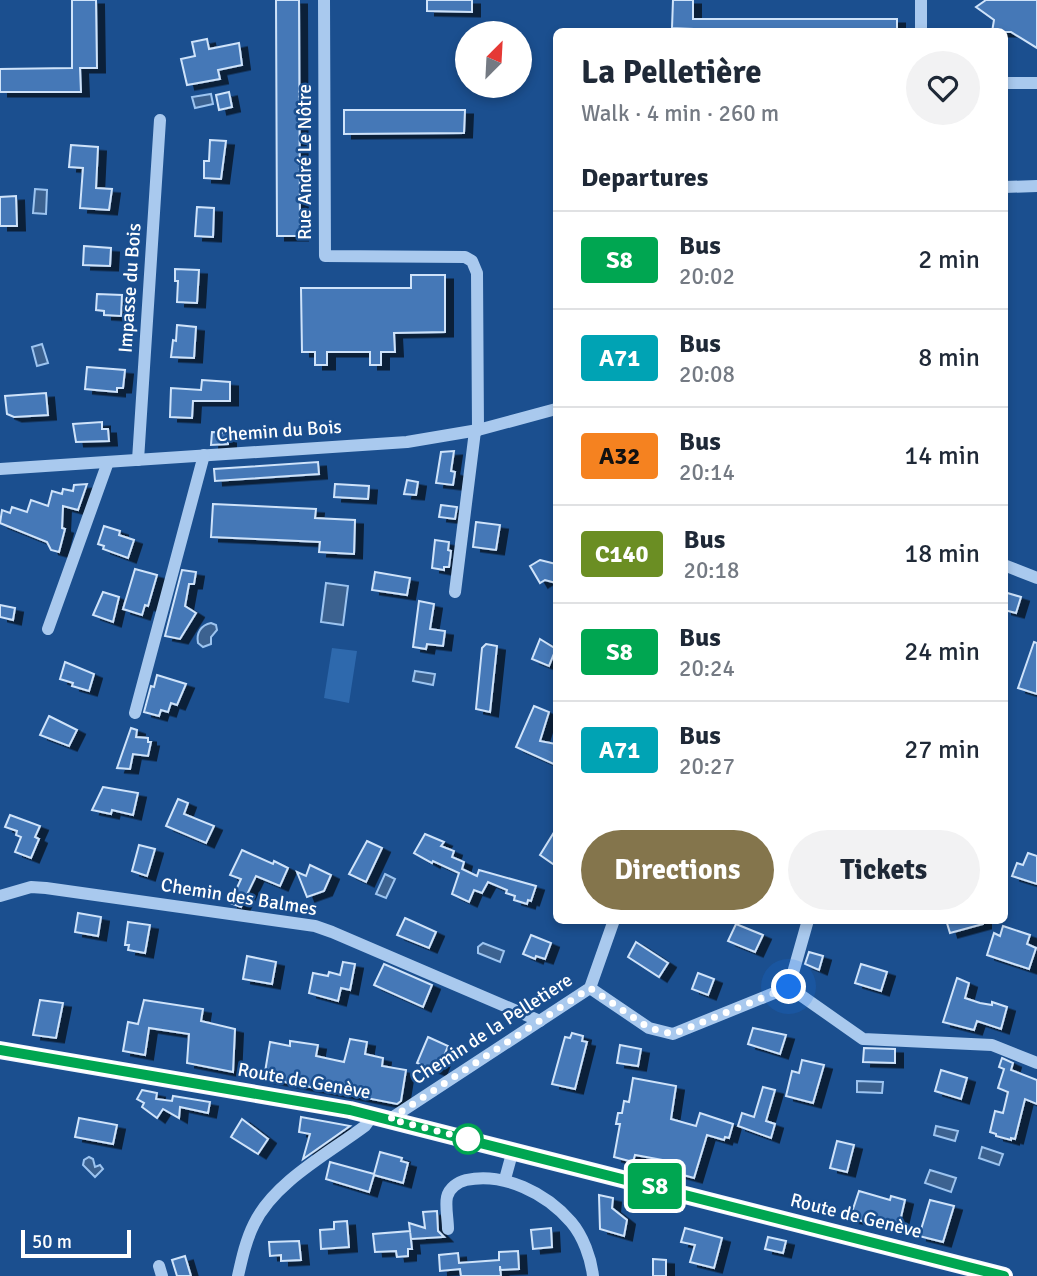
<!DOCTYPE html>
<meta charset="utf-8">
<style>
:root{--surface:#fff;--page:#f2f2f3;--text:#1f2937;--muted:#747a83;--line:#e0e1e3;--accent:#84754c}
body{margin:0;font-family:Signika,sans-serif;background:var(--page);color:var(--text);height:100vh;display:flex;flex-direction:column;font-size:26px;white-space:nowrap}
*{box-sizing:border-box;margin:0}
p{font-size:23px;color:var(--muted)}
.icon{flex:none;width:38px;height:38px;fill:none;stroke:currentColor;stroke-width:2;stroke-linecap:round;stroke-linejoin:round}
.map{position:relative;flex:1;overflow:hidden}
.sheet{position:absolute;left:553px;top:28px;width:455px;height:896px;display:flex;flex-direction:column;background:var(--surface);border-radius:10px;box-shadow:0 4px 10px #0003}
.sheet>*{flex:none}
.badge{padding:0 14px;border-radius:5px;font-size:24px;line-height:46px}
.needle{width:46px;rotate:24deg}
.controls{position:absolute;left:455px;top:21px;display:grid;gap:14px}
.controls a{display:grid;place-items:center;width:77px;height:77px;border-radius:50%;background:var(--surface);box-shadow:0 4px 10px #0003;font-size:35px}
.scale{position:absolute;left:21px;bottom:18px;width:110px;box-sizing:border-box;padding-left:7px;border:4px solid #fff;border-top:0;font-size:19px;line-height:24px;white-space:nowrap;color:#fff;-webkit-text-stroke:5px #1b4f8f;paint-order:stroke}
.you{position:absolute;width:35px;height:35px;margin:-18px;border:5px solid #fff;border-radius:50%;background:#1a73e8;box-shadow:0 0 0 10px #1a73e833}
.map>.badge{position:absolute;translate:-50% -50%;box-shadow:0 0 0 4px #fff}
h2{padding:0 28px;font-size:26px;line-height:63px}
.round{display:grid;place-items:center;flex:none;width:74px;height:74px;border-radius:37px;background:var(--page)}
.summary{display:flex;align-items:center;justify-content:space-between;height:119px;padding:0 28px}
h1{font-size:33px;font-weight:700;line-height:52px}
.button{display:flex;gap:14px;margin-top:auto;padding:14px 28px}
.button a{flex:1;height:80px;border-radius:42px;background:var(--accent);color:#fff;font-size:28px;font-weight:700;line-height:80px;text-align:center}
.button a+a{background:var(--page);color:var(--text)}
ul{padding:0;list-style:none}
li{display:flex;align-items:center;gap:21px;height:98px;padding:0 28px;border-top:2px solid var(--line)}
li div{flex:1}
li b{display:block;font-size:26px}
li em{font-style:normal}
li .badge{min-width:77px;font-weight:700;text-align:center}
.map>svg:first-child{display:block}
</style>
<div class="map">
<svg width="1037" height="1276" viewBox="0 0 1037 1276">
<defs>
<filter id="shadow"><feDropShadow dx="8" dy="4.5" stdDeviation="0" flood-color="#0009"/></filter>
</defs>
<rect width="100%" height="100%" fill="#1b4f8f"/>
<path fill="#2e69ad" d="M332 648 357 651 349 703 324 698Z"/>
<g fill="#3c6290" stroke="#9cc4f0" stroke-width="2">
<path d="M211 94 213 104 195 108 192 97Z"/>
<path d="M35 189 47 190 46 214 33 213Z"/>
<path d="M42 344 48 363 37 366 32 347Z"/>
<path d="M326 583 348 586 343 625 321 622Z"/>
<path d="M211 623 216 625 217 630 211 637V644L203 647 198 643C196 633 201 625 211 623Z"/>
<path d="M415 671 435 674 433 685 413 681Z"/>
<path d="M385 874 395 879 386 898 376 894Z"/>
<path d="M483 943 504 951 500 962 478 953V947Z"/>
<path d="M857 1081 883 1082 882 1093 857 1092Z"/>
<path d="M936 1126 958 1131 955 1141 934 1135Z"/>
<path d="M982 1147 1003 1154 999 1165 979 1158Z"/>
<path d="M89 1157 93 1159 95 1167 100 1165 103 1169 95 1177 83 1165 84 1160Z"/>
<path d="M930 1170 956 1178 951 1192 925 1183Z"/>
</g>
<g fill="#4478b7" stroke="#cfe3fa" stroke-width="2" filter="url(#shadow)">
<path d="M72 0H96L97 68H80L81 92H0V69L72 68Z"/>
<path d="M276 0H299L300 236H277Z"/>
<path d="M427 0H472V12L427 11Z"/>
<path d="M673 0H693V19H897V32H693V29L672 28Z"/>
<path d="M986 0H1037V48L1011 32H992L994 20 976 7Z"/>
<path d="M207 39 209 49 239 43 242 65 218 70 220 79 187 85 181 59 195 56 192 42Z"/>
<path d="M229 92 232 107 219 110 216 95Z"/>
<path d="M344 110H465L464 133 344 134Z"/>
<path d="M210 140 226 141 221 179 204 178V161H209Z"/>
<path d="M71 145 98 147 96 188 112 189 109 210 80 208 83 168 69 167Z"/>
<path d="M16 196 17 226H0V197Z"/>
<path d="M197 207 214 208 213 237 195 236Z"/>
<path d="M84 246 111 248 110 266 83 265Z"/>
<path d="M175 269 199 270 197 303 177 302 178 281H175Z"/>
<path d="M411 275H445V332L394 333 395 352H381V365H370V352H327V365H315V352H302L301 288H411Z"/>
<path d="M97 294 122 295 121 316 104 315V311L96 310Z"/>
<path d="M177 325 196 327 194 358 171 357 173 340 176 341Z"/>
<path d="M87 367 125 370 123 388H117V392L85 389Z"/>
<path d="M202 380 230 382V401H193L192 418 170 417 171 388 201 390Z"/>
<path d="M46 393 48 415 14 417 7 414 5 396Z"/>
<path d="M102 422V429H108L109 441 76 442 73 424Z"/>
<path d="M212 432 228 433V444L211 445Z"/>
<path d="M454 451 451 471 455 472 453 485 436 483 441 452Z"/>
<path d="M318 462 319 474 215 481 214 469Z"/>
<path d="M407 480 418 482 416 495 404 494Z"/>
<path d="M87 484 78 510 63 506 62 528 65 529 59 552 51 550 47 542 0 523 2 510 10 513 12 507 27 512 31 500 48 506 52 491 62 494 63 489 73 491 74 485Z"/>
<path d="M335 484 369 486 368 499 334 497Z"/>
<path d="M213 504 316 509 315 518 355 520 354 554 319 552 320 542 211 537Z"/>
<path d="M441 505 457 507 455 519 439 517Z"/>
<path d="M476 522 500 525 496 550 473 547Z"/>
<path d="M104 526 120 531 119 535 134 540 128 558 103 549 104 546 98 544Z"/>
<path d="M435 540 449 542 448 550 451 551 449 567H444V570L432 568Z"/>
<path d="M540 560 556 564V583L545 580 540 583 530 566Z"/>
<path d="M135 569 157 575 148 606 145 605 142 615 123 609Z"/>
<path d="M182 570 196 572 194 584H189L185 606 196 613 180 639 165 636Z"/>
<path d="M375 572 410 578 407 595 372 590Z"/>
<path d="M103 592 119 597 113 622 93 615Z"/>
<path d="M1004 592 1021 597 1016 613 1004 610Z"/>
<path d="M419 601 434 604 430 629 445 631 443 646 427 644 426 649 413 647Z"/>
<path d="M0 605 15 608 13 620 0 617Z"/>
<path d="M540 639 556 649 549 666 532 659Z"/>
<path d="M1034 642 1037 643V694L1018 688Z"/>
<path d="M486 644 497 646 490 712 476 709 482 648Z"/>
<path d="M65 662 94 674 89 691 72 686 73 683 60 679Z"/>
<path d="M157 675 186 684 177 705 171 703 168 712 161 710 159 716 144 712 151 686 154 687Z"/>
<path d="M534 706 549 712 540 741 556 744V765L516 747Z"/>
<path d="M49 716 77 730 69 746 40 735Z"/>
<path d="M131 728 137 730 136 737 148 738V742H151L148 756 133 754 130 769 117 768Z"/>
<path d="M103 787 138 793 133 815 112 810 111 814 92 810Z"/>
<path d="M178 799 188 803 184 814 214 826 206 843 166 826Z"/>
<path d="M10 815 40 826 35 837 39 839 31 858 15 852 21 837 16 835 17 831 5 827Z"/>
<path d="M556 829V866L540 855Z"/>
<path d="M425 834 444 842 441 846 454 851 452 857 464 862 462 869 477 876 479 870 536 886 531 901 528 900 527 904 514 900 515 896 506 893 507 890 488 882 482 893 474 890 469 902 452 894 459 873 433 861 432 863 414 853Z"/>
<path d="M367 841 382 848 366 882 349 874Z"/>
<path d="M139 845 155 849 147 876 132 871Z"/>
<path d="M242 850 273 864 274 861 288 868 280 886 256 876 241 907 230 903 241 879 230 875Z"/>
<path d="M1028 853 1037 856V884L1012 876 1017 863 1023 865Z"/>
<path d="M310 865 331 875 324 891 307 897 297 872 306 876Z"/>
<path d="M78 913 101 917 98 936 75 932Z"/>
<path d="M405 918 436 932 429 948 397 935Z"/>
<path d="M946 920H983V924L950 933Z"/>
<path d="M128 922 150 925 145 953 128 950 129 945H125Z"/>
<path d="M736 924 763 935 755 952 728 941Z"/>
<path d="M1003 926 1030 935 1027 944 1036 948 1029 969 987 955 994 933 1000 936Z"/>
<path d="M531 935 551 943 545 959 536 956 535 959 523 954Z"/>
<path d="M636 942 668 963 659 977 628 957Z"/>
<path d="M809 952 823 956 819 970 805 964Z"/>
<path d="M247 956 276 962 272 984 243 979Z"/>
<path d="M343 962 355 964 350 990 341 988 338 1001 309 993 313 973 328 976 329 972 340 975Z"/>
<path d="M384 964 432 985 423 1007 374 985Z"/>
<path d="M861 964 887 972 881 991 855 983Z"/>
<path d="M698 973 714 979 708 995 692 989Z"/>
<path d="M957 978 969 983 965 998 980 1003 992 1005V1002L1007 1007 1001 1029 977 1021 974 1030 943 1022Z"/>
<path d="M40 1000 63 1003 56 1038 33 1035Z"/>
<path d="M144 1000 203 1009 201 1021 235 1029 233 1072 187 1063 189 1034 149 1028 145 1055 123 1051 128 1022 138 1024Z"/>
<path d="M753 1028 786 1035 780 1054 748 1044Z"/>
<path d="M572 1033 583 1036 582 1041 587 1042 575 1089 552 1084 565 1037 570 1038Z"/>
<path d="M428 1037 448 1046 438 1071 417 1063Z"/>
<path d="M350 1039 367 1042 365 1054 383 1058 382 1066 406 1070 401 1101 397 1104 264 1078 270 1042 290 1046V1041L318 1045 316 1056 344 1062Z"/>
<path d="M620 1045 641 1049 638 1066 617 1063Z"/>
<path d="M864 1048 895 1049V1063L863 1062Z"/>
<path d="M1002 1058 1013 1063 1011 1070 1037 1080V1104L1025 1099 1015 1139 1011 1138V1140L996 1136V1134L990 1132 995 1111 1003 1113 1008 1092 998 1088 1004 1069 999 1067Z"/>
<path d="M802 1060 824 1065 813 1103 786 1096 792 1071 799 1073Z"/>
<path d="M941 1070 967 1078 961 1099 935 1091Z"/>
<path d="M633 1078 676 1086 671 1119 696 1126 700 1113 733 1124 729 1138 725 1137 724 1140 707 1135 694 1178 665 1170 668 1161 635 1155 633 1162 614 1157 620 1124H616L618 1113H622L624 1101 629 1102Z"/>
<path d="M763 1087 775 1090 766 1121 775 1124 771 1138 738 1126 742 1113 754 1117Z"/>
<path d="M142 1090 157 1093 156 1099 172 1101 173 1096 210 1102 208 1113 180 1107 179 1118 163 1109 157 1118 142 1107 144 1103 137 1099Z"/>
<path d="M301 1117 350 1126 303 1159 310 1134 299 1132Z"/>
<path d="M79 1118 117 1125 113 1144 75 1137Z"/>
<path d="M242 1119 268 1139 258 1154 231 1137Z"/>
<path d="M837 1141 854 1145 847 1172 830 1168Z"/>
<path d="M380 1152 402 1158 401 1161 408 1163 403 1183 374 1175 369 1192 326 1179 330 1162 374 1174Z"/>
<path d="M859 1191 890 1200 891 1196 905 1200 898 1230 850 1218Z"/>
<path d="M599 1195 613 1198 612 1208 627 1220 624 1236 600 1229Z"/>
<path d="M930 1200 954 1206 943 1242 919 1236Z"/>
<path d="M437 1211 438 1231 444 1237 411 1239 410 1231 412 1249H408V1256L397 1257 396 1251 375 1252 373 1234 410 1231 409 1223 425 1228 423 1212Z"/>
<path d="M347 1221 349 1247 321 1249 320 1230 334 1229V1222Z"/>
<path d="M551 1228 552 1247 533 1249 531 1230Z"/>
<path d="M685 1228 722 1238 714 1268 690 1262 695 1245 681 1242Z"/>
<path d="M768 1237 786 1241 783 1253 765 1249Z"/>
<path d="M299 1241 301 1260 281 1261V1255L270 1256 269 1242Z"/>
<path d="M518 1251 519 1269 500 1270V1266L501 1276H461L460 1269 440 1271 439 1255 458 1253 459 1263 499 1260V1252Z"/>
<path d="M185 1256 191 1276H177L172 1260Z"/>
<path d="M653 1259 666 1260V1276H653Z"/>
</g>
<g fill="none" stroke-linecap="round" stroke-linejoin="round">
<g stroke="#a9c9ee" stroke-width="12">
<path d="M324 0 325 256 465 257 472 261 477 273 478 430"/>
<path d="M921 0V32"/>
<path d="M1004 83H1037"/>
<path d="M1004 187 1037 186"/>
<path d="M138 460 160 120"/>
<path d="M0 469 407 442 478 430 556 409"/>
<path d="M1004 565 1037 578"/>
<path d="M455 592 475 431"/>
<path d="M48 629 108 462"/>
<path d="M135 713 204 455"/>
<path d="M0 896 31 887 46 888 315 926 332 932 540 1021"/>
<path d="M789 987 863 1039 992 1045 1037 1063"/>
<path d="M789 987 808 920"/>
<path d="M590 988 649 1028 673 1034 789 987"/>
<path d="M390 1119 590 988 614 920"/>
<path d="M505 1179 513 1150"/>
<path d="M448 1229C448 1219 445 1206 447 1197 449 1188 458 1182 466 1180 504 1172 546 1193 571 1222 583 1236 591 1258 593 1276"/>
<path d="M159 1266 162 1276"/>
<path d="M238 1276C242 1258 246 1240 254 1224 274 1182 329 1153 365 1126L373 1115"/>
</g>
<path stroke="#f0f6ff" stroke-width="18" d="M0 1050 350 1110 1004 1276"/>
</g>
<g fill="none" stroke-linecap="round" stroke-linejoin="round">
<defs>
<path id="line" d="M0 1050 350 1110 1004 1276"/>
</defs>
<use href="#line" stroke="#fff" stroke-width="16"/>
<use href="#line" stroke="#00a651" stroke-width="10"/>
<path stroke="#fff" stroke-width="7" stroke-dasharray="0 12.6" d="M468 1139 477 1141 390 1119 590 988 649 1028 673 1034 789 987"/>
</g>
<circle fill="#fff" stroke="#00a651" stroke-width="3.5" cx="468" cy="1139" r="14"/>
<g text-anchor="middle" dominant-baseline="central" stroke-width="5" stroke-linejoin="round" paint-order="stroke">
<g font-size="19" fill="#fff" stroke="#1b4f8f">
<text transform="translate(305 162) rotate(-90)">Rue André Le Nôtre</text>
<text transform="translate(130 288) rotate(-86)">Impasse du Bois</text>
<text transform="translate(279 431) rotate(-4)">Chemin du Bois</text>
<text transform="translate(239 897) rotate(9)">Chemin des Balmes</text>
<text transform="translate(492 1029) rotate(-33)">Chemin de la Pelletiere</text>
<text transform="translate(304 1081) rotate(10)">Route de Genève</text>
<text transform="translate(856 1216) rotate(14)">Route de Genève</text>
</g>
</g>
</svg>
<div class="controls">
<a><svg class="needle" viewBox="-14 -14 28 28"><path d="M0-13l5 13h-10z" fill="#e53935"/><path d="M0 13l5-13h-10z" fill="#747a83"/></svg></a>
</div>
<div class="scale">50 m</div>
<div class="you" style="left:789px;top:987px"></div>
<b class="badge" style="left:655px;top:1186px;background:#00a651;color:#fff">S8</b>
<section class="sheet">
<div class="summary"><div><h1>La Pelletière</h1><p>Walk · 4 min · 260 m</p></div><a class="round"><svg class="icon" aria-label="heart" viewBox="0 0 24 24"><path d="M12 20l-8-8c-3-5 5-10 8-4 3-6 11-1 8 4z"/></svg></a></div>
<h2>Departures</h2>
<ul>
<li><span class="badge" style="background:#00a651;color:#fff">S8</span><div><b>Bus</b><p>20:02</p></div><em>2 min</em></li>
<li><span class="badge" style="background:#00a3b4;color:#fff">A71</span><div><b>Bus</b><p>20:08</p></div><em>8 min</em></li>
<li><span class="badge" style="background:#f58220;color:#111">A32</span><div><b>Bus</b><p>20:14</p></div><em>14 min</em></li>
<li><span class="badge" style="background:#6b8e23;color:#fff">C140</span><div><b>Bus</b><p>20:18</p></div><em>18 min</em></li>
<li><span class="badge" style="background:#00a651;color:#fff">S8</span><div><b>Bus</b><p>20:24</p></div><em>24 min</em></li>
<li><span class="badge" style="background:#00a3b4;color:#fff">A71</span><div><b>Bus</b><p>20:27</p></div><em>27 min</em></li>
</ul>
<div class="button"><a>Directions</a><a>Tickets</a></div>
</section>
</div>
